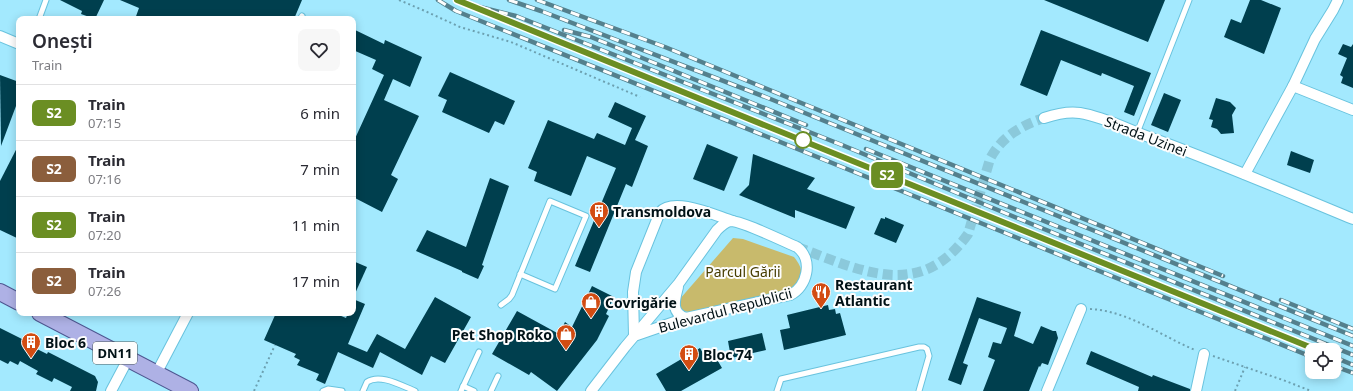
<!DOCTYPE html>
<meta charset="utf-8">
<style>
:root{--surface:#fff;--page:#f7f7f7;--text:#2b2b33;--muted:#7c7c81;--line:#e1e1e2}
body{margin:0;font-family:"Noto Sans",sans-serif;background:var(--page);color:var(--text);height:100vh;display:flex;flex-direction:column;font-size:15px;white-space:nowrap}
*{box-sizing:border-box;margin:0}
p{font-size:13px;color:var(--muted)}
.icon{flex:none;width:22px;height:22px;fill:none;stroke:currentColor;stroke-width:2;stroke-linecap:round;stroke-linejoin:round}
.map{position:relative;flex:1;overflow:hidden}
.drawer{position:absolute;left:16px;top:16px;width:340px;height:300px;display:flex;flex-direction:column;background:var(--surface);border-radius:8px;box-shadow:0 2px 10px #0003}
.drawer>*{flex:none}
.badge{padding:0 8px;border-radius:6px;font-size:14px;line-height:26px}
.buttons{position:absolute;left:1305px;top:343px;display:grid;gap:8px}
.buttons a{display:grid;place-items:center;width:36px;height:36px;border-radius:8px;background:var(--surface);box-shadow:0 2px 10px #0003;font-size:20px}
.map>.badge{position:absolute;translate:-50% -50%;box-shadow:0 0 0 2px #fff}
.round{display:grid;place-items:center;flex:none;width:42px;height:42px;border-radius:8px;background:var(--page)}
.headline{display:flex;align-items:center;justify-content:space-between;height:68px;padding:0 16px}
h1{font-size:19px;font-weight:600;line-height:30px}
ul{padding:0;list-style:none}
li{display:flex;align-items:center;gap:12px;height:56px;padding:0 16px;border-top:1px solid var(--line)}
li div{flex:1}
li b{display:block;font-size:15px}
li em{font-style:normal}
li .badge{min-width:44px;font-weight:700;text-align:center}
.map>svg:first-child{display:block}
</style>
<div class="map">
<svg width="1353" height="391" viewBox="0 0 1353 391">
<rect width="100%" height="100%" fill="#a3e9fe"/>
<path fill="#c8ba6c" d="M733 238 743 239 794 257C806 272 802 278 790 291L689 312C680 311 679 308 679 300Z"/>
<g fill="#003f4e">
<path d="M60 0H104L95 19 81 14 82 11Z"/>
<path d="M120 0H302L294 19H135L139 8Z"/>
<path d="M1044 0H1165L1148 42Z"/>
<path d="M1250 0H1261L1281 8 1264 54 1224 37 1231 19 1241 23Z"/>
<path d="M353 29 384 44 385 40 422 57 410 87 393 79 384 100 419 116 391 175 398 179 382 212 353 197V143L384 75 372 69 376 60 353 50Z"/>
<path d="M1041 30 1151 73 1134 116 1124 112 1134 86 1102 73 1101 76 1061 60 1047 96 1020 85Z"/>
<path d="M1343 44 1351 47 1353 44V88L1341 83 1343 77 1340 75 1347 58 1338 54Z"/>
<path d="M450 72 515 101 504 125 495 121 489 133 442 112 447 100 438 96Z"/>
<path d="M0 75 19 82V98L1 146Z"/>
<path d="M1164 93 1181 100 1168 132 1151 125Z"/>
<path d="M1216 98 1230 102 1236 108 1232 115 1234 133 1221 134 1217 129 1211 127 1213 120 1209 119Z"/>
<path d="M615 102 646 116 635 140 648 146 632 187 626 184 590 272 575 266 616 168 587 156 571 196 534 181 537 172 528 168 548 120 594 139 597 133 625 145 632 128 608 117Z"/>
<path d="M19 144V239L0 230V181Z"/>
<path d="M707 144 738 157 724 191 693 179Z"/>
<path d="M1291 151 1314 160 1310 173 1287 165Z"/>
<path d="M753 154 815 178 807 189 855 207 846 229 795 210V218L739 195 749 185Z"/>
<path d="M490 178 509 186 482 265 484 266 478 279 462 272V271L416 251 427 230 466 247Z"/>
<path d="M885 217 904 225 896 243 874 234 881 218 885 219Z"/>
<path d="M353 261 367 267 353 298Z"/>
<path d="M592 286 614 297 606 314 609 316 597 340 557 391 531 372 529 375 492 354 517 311 559 334 565 322 572 327Z"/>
<path d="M435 297 471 317 445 363 431 356 422 375 380 352 373 368 338 352 325 384 316 380 319 374 297 365 300 360 294 357 296 354 264 340 276 313H334L346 318 348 313H353V299L365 304 348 344 367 352 377 334 405 349Z"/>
<path d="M977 297 1021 312 1014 336 1033 344 1041 326 1053 331H1056L1058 338 1048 365 1042 363 1040 367 1039 366 1029 391H983L995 360 988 357 993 342 1001 344 1007 328 979 318 963 363 968 365 961 385 948 380Z"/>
<path d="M828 305 829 310 835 309 836 314 840 313 846 335 784 350 780 330 790 328 787 315Z"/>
<path d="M0 328 30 343 29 345 47 354 48 352 95 376 98 382 96 391H70L72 387 54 378 52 382 36 374 38 371 20 361 18 365 10 361 8 364 0 360Z"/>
<path d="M762 333 766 350 731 358 728 341Z"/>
<path d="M700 348 704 355 712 351 722 368 681 391H666L656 374Z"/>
<path d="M1091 351 1152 377 1153 375 1190 389V391H1138L1139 387 1086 364Z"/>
</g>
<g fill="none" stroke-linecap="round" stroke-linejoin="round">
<path stroke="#8bc9db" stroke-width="10" stroke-dasharray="10 5" stroke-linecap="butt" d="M797 247C860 270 920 302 968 234L990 159C1001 137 1022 125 1044 118"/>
<defs>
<g id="lane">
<path d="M39 19 46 0"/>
<path d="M300 19 302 16"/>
<path d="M1137 133 1189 0"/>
<path d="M501 305 509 299 512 295 550 201 586 216 555 289 520 274"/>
<path d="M463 386 474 391"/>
<path d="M323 391 328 389 342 391"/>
<path d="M363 391 367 382C380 373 402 386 415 391"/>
<path d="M461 391 479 352"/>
<path d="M491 391 498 376"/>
<path d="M777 391 781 379 919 347H924L927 349 929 356 919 391"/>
</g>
<g id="street">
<path d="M0 36 19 44"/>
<path d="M1293 86 1353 110"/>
<path d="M1044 118C1056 114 1068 111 1080 113 1104 117 1127 129 1149 137 1218 162 1285 191 1353 219"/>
<path d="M1245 174 1293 86 1315 39 1333 10 1338 0"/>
<path d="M678 287C675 299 670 313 686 318"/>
<path d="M634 336 633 292 636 272 660 212C674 196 716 216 733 221"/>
<path d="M156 374 188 313"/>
<path d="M111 391 128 359"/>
<path d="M591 391 625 347 679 283 717 230C721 226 725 222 730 221 740 220 785 242 797 247 814 260 807 287 790 295L686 318 634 336"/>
<path d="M1047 391 1081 309"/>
<path d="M1196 391 1204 354"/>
</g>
<g id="primary">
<path d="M0 292 19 302"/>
<path d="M40 313 190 391"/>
</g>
</defs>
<use href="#lane" stroke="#69c3de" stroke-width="7"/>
<use href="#street" stroke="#69c3de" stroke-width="12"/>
<use href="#primary" stroke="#4e5791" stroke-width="18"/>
<g stroke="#6ca0b0" stroke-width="2" stroke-dasharray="2 3" stroke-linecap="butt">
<path d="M399 0 425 11 460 27 511 42 640 97"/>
<path d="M1090 309C1129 311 1161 336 1195 350"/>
<path d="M1213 356 1283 380 1311 391"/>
<path d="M254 391 275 345"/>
<path d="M1235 391 1245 367"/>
</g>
<use href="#lane" stroke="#fff" stroke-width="5"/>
<use href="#street" stroke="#fff" stroke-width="10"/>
<use href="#primary" stroke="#aeb1e5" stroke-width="16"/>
<defs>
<g id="rail">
<path d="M438 0 456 11 1312 357"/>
<path d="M509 0 541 11 768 98 1353 336"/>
<path d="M537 0 665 47 1223 276"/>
<path d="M464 3 516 16 842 145 1017 218 1353 355"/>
<path d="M493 14 1317 350"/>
<path d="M564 30 591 37 806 125"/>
<path d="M866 149 1353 346"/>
<path d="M1281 300 1353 329"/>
<path d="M1334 357 1353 365"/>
<path d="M1334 366 1353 373"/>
</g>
</defs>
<use href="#rail" stroke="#54808d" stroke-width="4.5"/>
<use href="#rail" stroke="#fdfdfd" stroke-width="3" stroke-dasharray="9" stroke-linecap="butt"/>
</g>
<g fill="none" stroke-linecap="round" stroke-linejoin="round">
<defs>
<path id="line" d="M457 0 1317 350"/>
</defs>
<use href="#line" stroke="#fff" stroke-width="9"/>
<use href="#line" stroke="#6b8e23" stroke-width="6"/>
</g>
<defs>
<symbol id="building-pin" viewBox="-11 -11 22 30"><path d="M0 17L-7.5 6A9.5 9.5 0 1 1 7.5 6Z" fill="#d24c12" stroke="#fdfdfd"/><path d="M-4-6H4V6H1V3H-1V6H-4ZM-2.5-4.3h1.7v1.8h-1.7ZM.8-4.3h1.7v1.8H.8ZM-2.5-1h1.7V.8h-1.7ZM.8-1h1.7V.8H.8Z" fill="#fff"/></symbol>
<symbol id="restaurant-pin" viewBox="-11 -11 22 30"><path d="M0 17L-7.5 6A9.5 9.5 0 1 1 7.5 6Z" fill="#d24c12" stroke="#fdfdfd"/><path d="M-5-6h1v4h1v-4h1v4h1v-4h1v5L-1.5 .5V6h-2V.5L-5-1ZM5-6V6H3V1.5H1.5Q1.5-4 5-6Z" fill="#fff"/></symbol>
<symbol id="shop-pin" viewBox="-11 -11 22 30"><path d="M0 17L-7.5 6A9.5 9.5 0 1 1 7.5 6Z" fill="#d24c12" stroke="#fdfdfd"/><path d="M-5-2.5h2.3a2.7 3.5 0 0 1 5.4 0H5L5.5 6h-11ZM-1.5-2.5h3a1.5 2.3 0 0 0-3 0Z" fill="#fff"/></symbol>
</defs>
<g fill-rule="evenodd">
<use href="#building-pin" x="588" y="200" width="22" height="30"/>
<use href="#restaurant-pin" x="810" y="281" width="22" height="30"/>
<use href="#shop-pin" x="580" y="291" width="22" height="30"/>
<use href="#shop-pin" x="555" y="323" width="22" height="30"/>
<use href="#building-pin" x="20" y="331" width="22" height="30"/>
<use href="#building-pin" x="678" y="343" width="22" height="30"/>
</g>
<circle fill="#fff" stroke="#6b8e23" stroke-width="2" cx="803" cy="140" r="8"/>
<g text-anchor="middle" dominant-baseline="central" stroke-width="4" stroke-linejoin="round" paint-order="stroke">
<rect fill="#fdfdfd" stroke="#4d585b" stroke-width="1" x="93" y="342" width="44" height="22" rx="3"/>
<g font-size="13" font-weight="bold" fill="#011116">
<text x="115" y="353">DN11</text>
</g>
<g font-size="14" fill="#011116" stroke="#fdfdfd">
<text transform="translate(1146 136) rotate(21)">Strada Uzinei</text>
<text transform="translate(725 310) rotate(-15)">Bulevardul Republicii</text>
</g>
<g font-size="14" font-weight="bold" fill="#011116" stroke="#fdfdfd" text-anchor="start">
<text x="613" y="211">Transmoldova</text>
<text x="835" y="284">Restaurant<tspan x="835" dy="16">Atlantic</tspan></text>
<text x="605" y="302">Covrigărie</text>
<text x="552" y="334" text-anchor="end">Pet Shop Roko</text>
<text x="45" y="342">Bloc 6</text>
<text x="703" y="354">Bloc 74</text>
</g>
<g font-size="14" fill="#473d01" stroke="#fdfdfd">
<text x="743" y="271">Parcul Gării</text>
</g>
</g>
</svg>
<div class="buttons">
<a><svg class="icon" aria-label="locate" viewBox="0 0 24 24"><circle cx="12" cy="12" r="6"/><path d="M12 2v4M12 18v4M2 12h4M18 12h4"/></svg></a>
</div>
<b class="badge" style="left:887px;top:175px;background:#6b8e23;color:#fff">S2</b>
<section class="drawer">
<div class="headline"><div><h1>Onești</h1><p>Train</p></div><a class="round"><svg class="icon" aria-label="heart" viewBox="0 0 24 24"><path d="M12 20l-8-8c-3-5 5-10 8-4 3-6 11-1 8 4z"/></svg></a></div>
<ul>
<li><span class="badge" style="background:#6b8e23;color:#fff">S2</span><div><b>Train</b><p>07:15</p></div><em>6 min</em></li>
<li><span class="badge" style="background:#8b5e3c;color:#fff">S2</span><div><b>Train</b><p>07:16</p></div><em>7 min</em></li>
<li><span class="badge" style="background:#6b8e23;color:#fff">S2</span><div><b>Train</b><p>07:20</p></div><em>11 min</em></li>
<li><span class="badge" style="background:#8b5e3c;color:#fff">S2</span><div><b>Train</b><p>07:26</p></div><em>17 min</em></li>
</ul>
</section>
</div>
